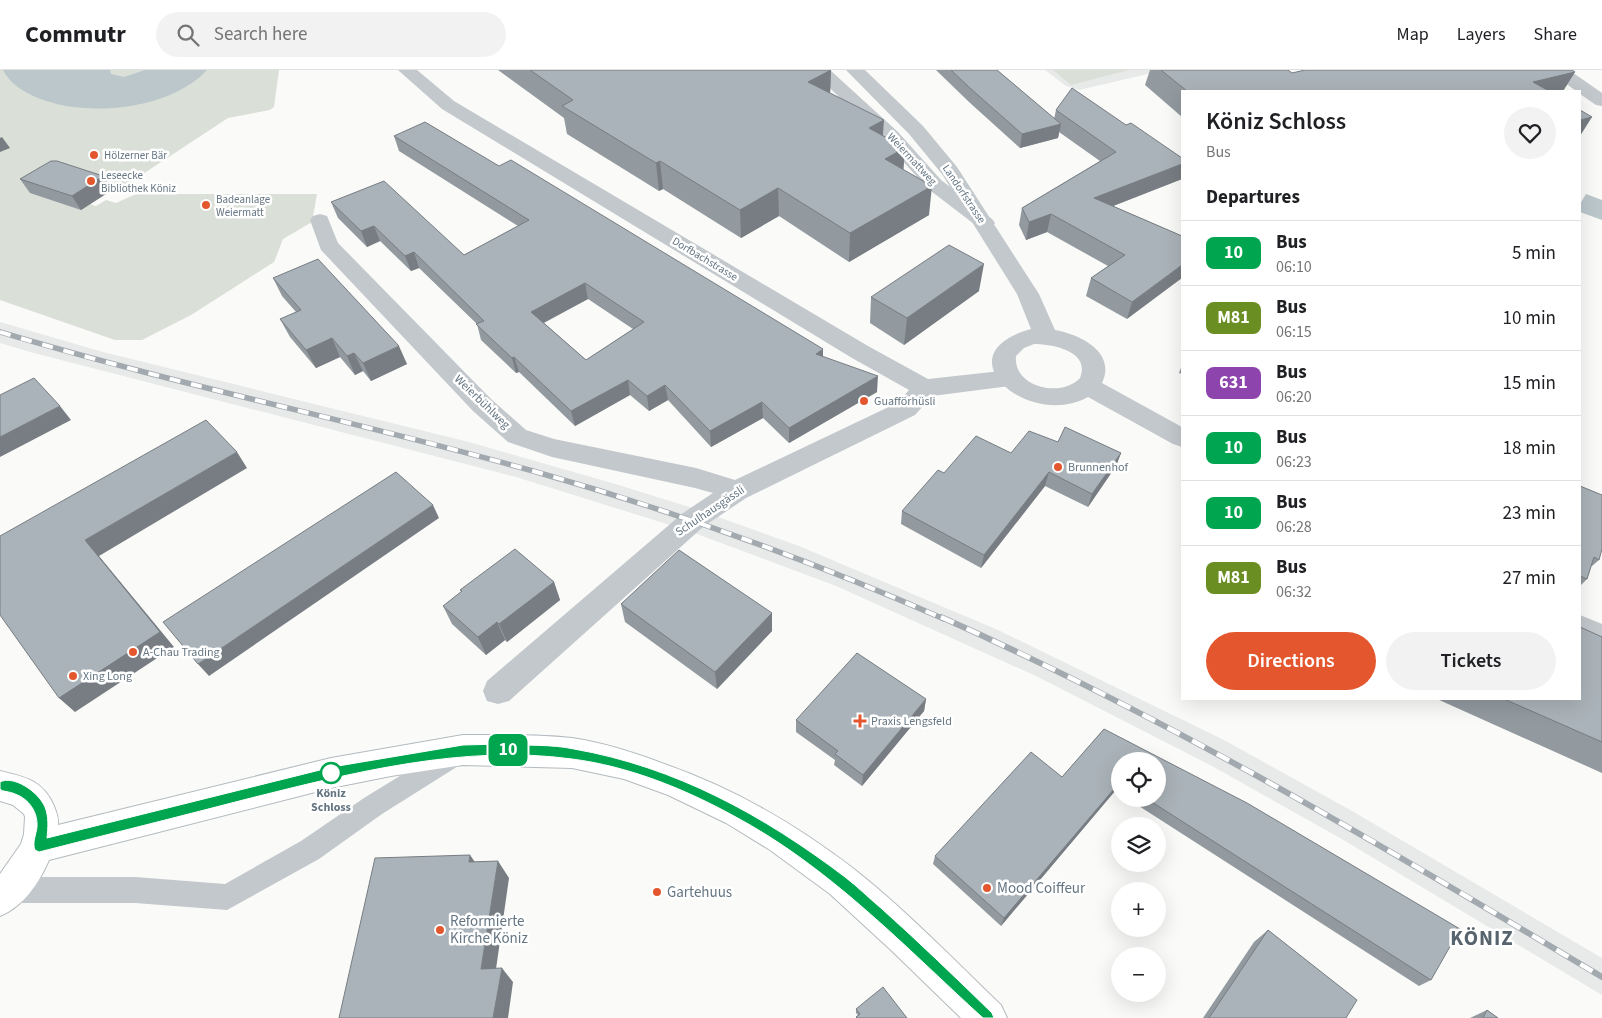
<!DOCTYPE html>
<meta charset="utf-8">
<style>
:root{--surface:#fff;--page:#f2f2f2;--text:#202124;--muted:#757577;--line:#e0e0e0;--accent:#e4572e}
body{margin:0;font-family:"Source Sans 3",sans-serif;background:var(--page);color:var(--text);height:100vh;display:flex;flex-direction:column;font-size:19px;white-space:nowrap}
*{box-sizing:border-box;margin:0}
p{font-size:16px;color:var(--muted)}
.icon{flex:none;width:28px;height:28px;fill:none;stroke:currentColor;stroke-width:2;stroke-linecap:round;stroke-linejoin:round}
.map{position:relative;flex:1;overflow:hidden}
.drawer{position:absolute;left:1181px;top:20px;width:400px;height:610px;display:flex;flex-direction:column;background:var(--surface);border-radius:0px;box-shadow:0 5px 20px #0002}
.drawer>*{flex:none}
.badge{padding:0 10px;border-radius:8px;font-size:18px;line-height:32px}
.controls{position:absolute;left:1111px;top:682px;display:grid;gap:10px}
.controls a{display:grid;place-items:center;width:55px;height:55px;border-radius:50%;background:var(--surface);box-shadow:0 5px 20px #0002;font-size:25px}
.map>.badge{position:absolute;translate:-50% -50%;box-shadow:0 0 0 2px #fff}
h2{padding:0 25px;font-size:19px;line-height:45px}
.round{display:grid;place-items:center;flex:none;width:52px;height:52px;border-radius:26px;background:var(--page)}
.summary{display:flex;align-items:center;justify-content:space-between;height:85px;padding:0 25px}
h1{font-size:24px;font-weight:600;line-height:38px}
.cta{display:flex;gap:10px;margin-top:auto;padding:10px 25px}
.cta a{flex:1;height:58px;border-radius:30px;background:var(--accent);color:#fff;font-size:20px;font-weight:600;line-height:58px;text-align:center}
.cta a+a{background:var(--page);color:var(--text)}
ul{padding:0;list-style:none}
li{display:flex;align-items:center;gap:15px;height:65px;padding:0 25px;border-top:1px solid var(--line)}
li div{flex:1}
li b{display:block;font-size:19px}
li em{font-style:normal}
li .badge{min-width:55px;font-weight:700;text-align:center}
header{display:flex;align-items:center;gap:30px;box-sizing:border-box;height:70px;padding:0 25px;background:var(--surface);border-bottom:1px solid var(--line)}
header strong{font-size:24px}
nav{display:flex;gap:28px;margin-inline-start:auto;font-size:18px}
.search{width:350px;height:45px;background:var(--page);display:flex;align-items:center;gap:12px;box-sizing:border-box;padding:0 18px;border-radius:28px;color:var(--muted);font-size:19px}
.map>svg:first-child{display:block}
</style>
<header>
<strong>Commutr</strong>
<div class="search"><svg class="icon" aria-label="search" viewBox="0 0 24 24"><circle cx="10" cy="10" r="6"/><path d="M15 15l6 6"/></svg>Search here</div>
<nav><a>Map</a><a>Layers</a><a>Share</a></nav>
</header>
<div class="map">
<svg width="1602" height="948" viewBox="0 0 1602 948">
<rect width="100%" height="100%" fill="#fafaf8"/>
<g fill="#e8e9e9">
<path d="M1045 0H1165L1079 20 1066 16Z"/>
<path d="M0 252 103 282 469 372 612 413 699 440 799 476 998 560 1224 670 1352 741 1602 888V925L1340 768 1212 696 1038 607 836 516 686 460 516 407 30 282 0 273Z"/>
</g>
<g fill="#dadfd7">
<path d="M0 0H279L274 37 270 40 228 48 123 117 115 114 109 119 112 120 90 134 96 136 106 130 116 133 136 124H317L312 152 283 169 274 192 191 245 142 270H115L0 230Z"/>
<path d="M1053 0H1129L1071 15Z"/>
</g>
<g fill="#bbc7cb">
<path d="M3 0H110L111 4 124 7 145 0H207C170 40 87 48 38 28 24 22 10 14 3 0Z"/>
<path d="M1586 124 1602 130V150L1580 142V134Z"/>
</g>
<g fill="none" stroke-linecap="round" stroke-linejoin="round">
<defs>
<path id="secondary" d="M463 665C499 665 537 664 572 668 605 673 636 683 667 695 735 719 797 755 854 799 906 840 953 889 1001 935L1007 948H961L892 881 830 824 770 780 726 753 668 725 624 709 572 698 463 695 391 706 331 718 49 790C39 813 24 836 0 846V804L21 774 24 764 25 747 24 744 13 735 0 731V701C25 707 43 710 54 736 56 742 59 747 58 755L331 688Z"/>
</defs>
<use href="#secondary" stroke="#b3babf" stroke-width="2"/>
<path fill="#c3c8cc" fill-rule="evenodd" d="M455 674 463 677 467 685 463 693 382 744 319 789 227 840 135 833H10L1 829V811L10 807H135L225 814 301 771 364 728 447 677Z"/>
<g fill="#c3c8cc" fill-rule="evenodd">
<path d="M398 0H417L454 31 868 276 928 309 1010 300 1018 302 1022 308 1018 314 1010 316 932 326 915 345 746 428 703 457 509 631 498 634 487 631 483 621 487 611 683 443 713 423 695 418 552 387 508 372 473 341 321 180 310 150 313 146 320 144 327 146 338 173 491 329 526 360 554 369 696 398 735 410 897 333 909 320 852 288 442 39Z"/>
<path d="M811 0H830L898 62 941 110 992 149 995 153 992 157 985 159 978 157 927 118 884 70Z"/>
<path d="M1548 0H1569L1602 23V36L1596 35 1580 24V21H1576Z"/>
</g>
<g fill="#c3c8cc" fill-rule="evenodd">
<path d="M846 0H865L923 56 957 97 1039 224 1055 260C1079 264 1117 282 1102 313L1182 357V377L1173 374 1088 327C1029 360 940 284 1031 259L1017 224 942 104 909 64ZM1034 274C1052 274 1091 281 1080 308 1062 328 1013 318 1016 286L1024 278Z"/>
<path d="M1580 545 1602 554V579L1580 570Z"/>
</g>
<use href="#secondary" fill="#fff" fill-rule="evenodd"/>
<defs>
<path id="rail-far1" d="M0 262C176 315 356 351 533 401 674 441 810 490 944 549"/>
<path id="rail" d="M941 547C1171 649 1386 778 1602 907"/>
</defs>
<use href="#rail-far1" stroke="#a2aab0" stroke-width="5.5"/>
<use href="#rail" stroke="#a2aab0" stroke-width="6"/>
<use href="#rail-far1" stroke="#fff" stroke-width="4" stroke-dasharray="11" stroke-linecap="butt"/>
<use href="#rail" stroke="#fff" stroke-width="4.5" stroke-dasharray="14" stroke-linecap="butt"/>
</g>
<g fill="#929a9f" fill-rule="evenodd">
<path d="M498 0H831L830 23 883 66 905 78 903 100 929 145 849 192 779 146 741 168 663 119 659 121 567 64 564 48Z"/>
<path d="M936 0H997L1054 49 1056 40 1126 55 1182 88V109L1113 136 1182 166 1127 249 1086 226 1091 208 1108 196 1047 162 1026 170 1019 155 1022 138 1100 91 1059 62 1058 68 1020 78 969 32Z"/>
<path d="M1150 0H1288L1292 3 1575 2 1563 21H1182V47L1145 15Z"/>
<path d="M394 66 499 96 823 287 877 322 789 373 763 348 711 377 668 330 649 341 630 325 575 356 519 302 516 303 481 270 477 254 419 198 411 201 380 171 367 177 338 148 331 132 464 185 518 156 399 81ZM588 229 633 259 586 290 544 253Z"/>
<path d="M20 109 112 120 81 140 30 123Z"/>
<path d="M273 208 407 294 371 311 363 301 355 305 340 287 316 298 290 267 280 249 296 242 282 226Z"/>
<path d="M979 221 904 275 870 253 871 227Z"/>
<path d="M1182 295V304L1179 303Z"/>
<path d="M1058 372 1121 383 1116 396 1088 437 1045 416 981 498 901 454 902 441 944 403 1011 383Z"/>
<path d="M1580 416 1599 490 1592 496H1591L1587 509 1580 516Z"/>
<path d="M554 512 560 530 507 572 505 570 486 585 452 554 443 536 462 522 460 520Z"/>
<path d="M621 534 772 561 717 619 625 552Z"/>
<path d="M1602 567V703L1437 629H1580Z"/>
<path d="M926 629 924 641 862 716 834 695 835 690 796 662V650Z"/>
<path d="M1104 659 1431 910 1419 916 1128 729H1158L1120 691V724L1115 721 1001 856 933 794 935 786 1062 707Z"/>
<path d="M1268 860 1346 948H1203L1254 872Z"/>
<path d="M856 939 907 948H856V947L858 945 856 943Z"/>
<path d="M1487 940 1498 948H1470Z"/>
</g>
<g fill="#777d82">
<path d="M831 0 830 28 808 12Z"/>
<path d="M1575 2 1563 21H1528L1533 12Z"/>
<path d="M1592 47 1580 66V50Z"/>
<path d="M884 50 882 78 869 58Z"/>
<path d="M1061 54 1058 68 1020 78 1022 64Z"/>
<path d="M2 67 10 78 0 82V68Z"/>
<path d="M905 78 903 106 885 89Z"/>
<path d="M660 91 663 119 659 121 656 93Z"/>
<path d="M1182 94V109L1090 145 1094 128Z"/>
<path d="M103 106 112 120 81 140 72 126Z"/>
<path d="M932 116 929 145 849 192 850 163Z"/>
<path d="M778 118 779 146 741 168 740 140Z"/>
<path d="M1051 144 1047 162 1026 170 1029 152Z"/>
<path d="M374 156 380 171 367 177 361 161Z"/>
<path d="M414 182 419 198 411 201 405 186Z"/>
<path d="M984 194 979 221 904 275 907 248Z"/>
<path d="M1182 195V208L1127 249 1132 232Z"/>
<path d="M585 213 588 229 535 257 531 242Z"/>
<path d="M332 268 340 287 316 298 306 280Z"/>
<path d="M399 276 407 294 371 311 363 293Z"/>
<path d="M823 279V294L816 284Z"/>
<path d="M354 283 363 301 355 305 347 286Z"/>
<path d="M514 287 519 302 516 303 512 288Z"/>
<path d="M878 306 877 322 789 373V358Z"/>
<path d="M628 310 630 325 575 356 571 341Z"/>
<path d="M665 315 668 330 649 341 647 326Z"/>
<path d="M762 332 763 348 711 377 710 361Z"/>
<path d="M60 336 71 350 0 387V367Z"/>
<path d="M237 382 247 398 99 486 174 577 75 642 59 628 85 470Z"/>
<path d="M1121 383 1116 396 1088 437 1092 424Z"/>
<path d="M1049 402 1045 416 981 498 984 485Z"/>
<path d="M433 435 439 448 209 606 198 594Z"/>
<path d="M554 512 560 530 507 572 499 554Z"/>
<path d="M772 543V561L717 619 715 602Z"/>
<path d="M497 552 505 570 486 585 478 567Z"/>
<path d="M926 629 924 641 862 716 863 705Z"/>
<path d="M1120 712 1115 721 1001 856 1004 848Z"/>
<path d="M470 785 482 802 469 792Z"/>
<path d="M498 791 509 808 494 913 481 899Z"/>
<path d="M502 898 513 912 508 948H493Z"/>
</g>
<g fill="#aab3b9" stroke="#777d82" fill-rule="evenodd">
<path d="M530 0H831L808 12 884 50 869 58 905 78 885 89 932 116 850 163 778 118 740 140 660 91 656 93 562 36 573 30Z"/>
<path d="M951 0H997L1061 54 1022 64 971 19Z"/>
<path d="M1161 0H1288L1292 3 1305 0H1572L1575 2 1533 12 1549 21H1187Z"/>
<path d="M1072 18 1126 55 1131 53 1182 88V94L1094 128 1182 166V195L1132 232 1091 208 1125 185 1051 144 1029 152 1022 138 1116 82 1056 40Z"/>
<path d="M1580 40 1592 47 1580 50Z"/>
<path d="M425 52 499 96 511 90 823 279 816 284 878 306 789 358 762 332 710 361 665 315 647 326 628 310 571 341 514 287 512 288 476 254 484 251 414 182 405 186 374 156 361 161 331 132 384 111 464 185 529 150 394 66ZM585 213 644 252 586 290 531 242Z"/>
<path d="M51 91H57L103 106 72 126 20 109Z"/>
<path d="M949 175 984 194 907 248 871 227Z"/>
<path d="M318 189 399 276 363 293 354 283 347 286 332 268 306 280 280 249 301 240 273 208Z"/>
<path d="M34 308 60 336 0 367V325Z"/>
<path d="M206 350 237 382 85 470 160 562 59 628 0 545V466Z"/>
<path d="M1065 357 1121 383 1092 424 1049 402 984 485 902 441 938 400 944 403 976 366 1011 383 1029 361 1058 372Z"/>
<path d="M396 402 433 435 198 594 163 552Z"/>
<path d="M1580 416 1602 425V479L1599 490 1594 487 1587 509 1580 506Z"/>
<path d="M515 479 554 512 499 554 497 552 478 567 443 536 462 521 460 520Z"/>
<path d="M679 480 772 543 715 602 621 534Z"/>
<path d="M1580 557 1602 567V672L1504 629H1580Z"/>
<path d="M857 583 926 629 863 705 835 684 838 681 796 650Z"/>
<path d="M1104 659 1247 733 1460 859 1431 910 1147 729H1158V691H1120V712L1004 848 935 786 1031 682 1062 707Z"/>
<path d="M470 785 469 792 498 791 481 899 502 898 493 948H339L375 788Z"/>
<path d="M1268 860 1357 930 1346 948H1209Z"/>
<path d="M883 917 907 948H857L856 947 860 944 856 939Z"/>
<path d="M1487 940 1498 948H1483Z"/>
</g>
<path fill="#00a54f" stroke="#fff" d="M502 674C526 676 551 674 574 679 676 697 763 745 845 807 858 817 870 829 882 839 920 873 956 908 992 943L994 948H983C906 878 830 797 734 746 685 719 628 696 572 689 464 674 351 703 247 729 178 747 109 764 39 782L35 780C32 773 36 765 37 757 38 742 29 729 15 724 9 721 2 722 0 719V712C13 705 38 721 45 737 49 747 48 758 47 768L332 697 463 675Z"/>
<g fill="#e4572e" stroke="#fff" stroke-width="2">
<circle cx="94" cy="85" r="5"/>
<circle cx="91" cy="111" r="5"/>
<circle cx="206" cy="135" r="5"/>
<circle cx="864" cy="331" r="5"/>
<circle cx="1058" cy="397" r="5"/>
<circle cx="133" cy="582" r="5"/>
<circle cx="73" cy="606" r="5"/>
<path d="M857.5 643.5h5v5h5v5h-5v5h-5v-5h-5v-5h5z"/>
<circle cx="987" cy="818" r="5"/>
<circle cx="657" cy="822" r="5"/>
<circle cx="440" cy="860" r="5"/>
</g>
<circle fill="#fff" stroke="#00a54f" stroke-width="2.5" cx="331" cy="703" r="10"/>
<g text-anchor="middle" dominant-baseline="central" stroke-width="5" stroke-linejoin="round" paint-order="stroke">
<g font-size="11" fill="#657683" stroke="#fff" text-anchor="start">
<text x="104" y="85">Hölzerner Bär</text>
<text x="101" y="105">Leseecke<tspan x="101" dy="13">Bibliothek Köniz</tspan></text>
<text x="216" y="129">Badeanlage<tspan x="216" dy="13">Weiermatt</tspan></text>
</g>
<g font-size="11" fill="#657683" stroke="#fff">
<text transform="translate(912 89) rotate(47)">Weiermattweg</text>
<text transform="translate(964 124) rotate(56)">Landorfstrasse</text>
<text transform="translate(705 189) rotate(31)">Dorfbachstrasse</text>
</g>
<g font-size="12" fill="#657683" stroke="#fff" text-anchor="start">
<text x="874" y="331">Guafförhüsli</text>
<text x="1068" y="397">Brunnenhof</text>
<text x="143" y="582">A-Chau Trading</text>
<text x="83" y="606">Xing Long</text>
<text x="871" y="651">Praxis Lengsfeld</text>
</g>
<g font-size="12" fill="#657683" stroke="#fff">
<text transform="translate(482 332) rotate(44)">Weierbühlweg</text>
<text transform="translate(710 441) rotate(-34)">Schulhausgässli</text>
</g>
<g font-size="12" font-weight="bold" fill="#657683" stroke="#fff">
<text x="331" y="723">Köniz<tspan x="331" dy="14">Schloss</tspan></text>
</g>
<g font-size="15" fill="#657683" stroke="#fff" text-anchor="start">
<text x="997" y="818">Mood Coiffeur</text>
<text x="667" y="822">Gartehuus</text>
<text x="450" y="851">Reformierte<tspan x="450" dy="17">Kirche Köniz</tspan></text>
</g>
<g font-size="21" font-weight="bold" letter-spacing="1" fill="#57646e" stroke="#fff">
<text x="1482" y="868">KÖNIZ</text>
</g>
</g>
</svg>
<div class="controls">
<a><svg class="icon" aria-label="locate" viewBox="0 0 24 24"><circle cx="12" cy="12" r="6"/><path d="M12 2v4M12 18v4M2 12h4M18 12h4"/></svg></a>
<a><svg class="icon" aria-label="layers" viewBox="0 0 24 24"><path d="M12 4l9 5-9 5-9-5zM3 14l9 5 9-5"/></svg></a>
<a>+</a>
<a>−</a>
</div>
<b class="badge" style="left:508px;top:680px;background:#00a54f;color:#fff">10</b>
<section class="drawer">
<div class="summary"><div><h1>Köniz Schloss</h1><p>Bus</p></div><a class="round"><svg class="icon" aria-label="heart" viewBox="0 0 24 24"><path d="M12 20l-8-8c-3-5 5-10 8-4 3-6 11-1 8 4z"/></svg></a></div>
<h2>Departures</h2>
<ul>
<li><span class="badge" style="background:#00a54f;color:#fff">10</span><div><b>Bus</b><p>06:10</p></div><em>5 min</em></li>
<li><span class="badge" style="background:#6b8e23;color:#fff">M81</span><div><b>Bus</b><p>06:15</p></div><em>10 min</em></li>
<li><span class="badge" style="background:#8e44ad;color:#fff">631</span><div><b>Bus</b><p>06:20</p></div><em>15 min</em></li>
<li><span class="badge" style="background:#00a551;color:#fff">10</span><div><b>Bus</b><p>06:23</p></div><em>18 min</em></li>
<li><span class="badge" style="background:#00a54f;color:#fff">10</span><div><b>Bus</b><p>06:28</p></div><em>23 min</em></li>
<li><span class="badge" style="background:#6b8e23;color:#fff">M81</span><div><b>Bus</b><p>06:32</p></div><em>27 min</em></li>
</ul>
<div class="cta"><a>Directions</a><a>Tickets</a></div>
</section>
</div>
